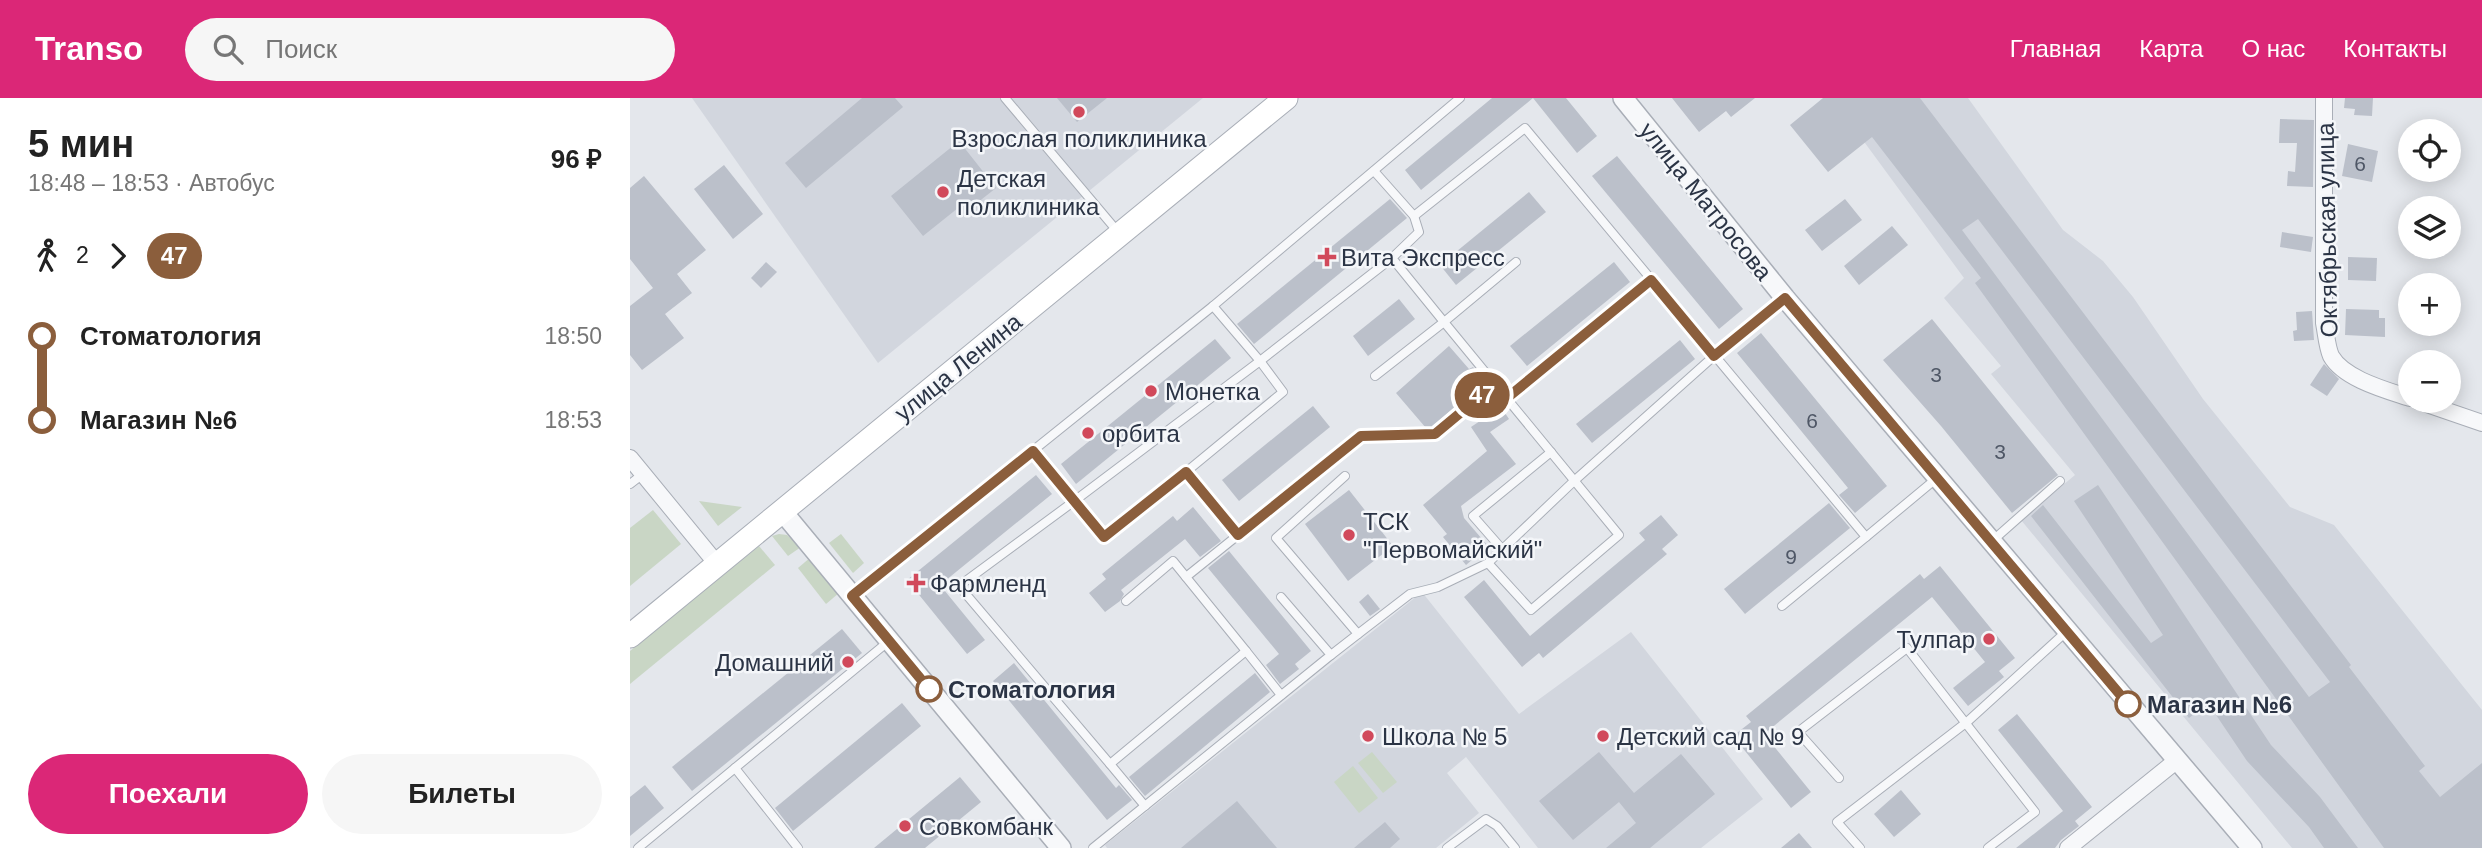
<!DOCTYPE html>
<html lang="ru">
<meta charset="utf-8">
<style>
:root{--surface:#fff;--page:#f6f6f6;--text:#222;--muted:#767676;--accent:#db2777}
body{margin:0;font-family:Arial,sans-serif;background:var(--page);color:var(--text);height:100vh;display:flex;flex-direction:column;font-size:26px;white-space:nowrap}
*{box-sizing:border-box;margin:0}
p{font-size:23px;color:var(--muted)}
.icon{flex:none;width:38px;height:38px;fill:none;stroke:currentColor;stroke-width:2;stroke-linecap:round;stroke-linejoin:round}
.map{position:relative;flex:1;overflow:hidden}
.drawer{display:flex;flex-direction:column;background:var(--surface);width:630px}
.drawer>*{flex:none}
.badge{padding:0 14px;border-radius:23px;font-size:24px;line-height:46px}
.fabs{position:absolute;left:1768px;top:21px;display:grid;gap:14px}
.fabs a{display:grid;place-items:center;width:63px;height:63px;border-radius:50%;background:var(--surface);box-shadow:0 4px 18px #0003;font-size:35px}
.map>.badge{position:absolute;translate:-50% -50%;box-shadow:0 0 0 4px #fff}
.legs{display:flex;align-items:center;gap:10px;height:77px;padding:0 28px;font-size:23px}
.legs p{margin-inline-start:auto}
.headline{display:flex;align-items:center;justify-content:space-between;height:119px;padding:0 28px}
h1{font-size:38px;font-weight:800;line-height:52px}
.cta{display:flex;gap:14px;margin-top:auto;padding:14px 28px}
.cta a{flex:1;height:80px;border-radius:42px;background:var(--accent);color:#fff;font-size:28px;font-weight:800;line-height:80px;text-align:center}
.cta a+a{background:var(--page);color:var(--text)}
ul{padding:0 28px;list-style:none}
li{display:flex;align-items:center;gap:24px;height:84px;font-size:26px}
li i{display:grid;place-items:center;width:10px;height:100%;margin:0 9px;background:currentColor}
li i::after{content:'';width:18px;height:18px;margin:-9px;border:5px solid;border-radius:50%;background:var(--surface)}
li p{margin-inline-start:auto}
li:first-child i{background:linear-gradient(#0000 50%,currentColor 0)}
li:last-child i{background:linear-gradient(currentColor 50%,#0000 0)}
header{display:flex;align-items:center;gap:42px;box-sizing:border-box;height:98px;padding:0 35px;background:var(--accent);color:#fff}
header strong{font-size:33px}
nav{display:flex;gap:38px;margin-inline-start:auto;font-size:24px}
.search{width:490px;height:63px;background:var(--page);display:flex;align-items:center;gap:18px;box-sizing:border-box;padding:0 24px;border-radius:38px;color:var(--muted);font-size:26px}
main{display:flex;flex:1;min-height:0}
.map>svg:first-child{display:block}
</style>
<header>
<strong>Transo</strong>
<div class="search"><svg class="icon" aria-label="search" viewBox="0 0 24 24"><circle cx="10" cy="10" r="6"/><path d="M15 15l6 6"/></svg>Поиск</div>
<nav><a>Главная</a><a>Карта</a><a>О нас</a><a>Контакты</a></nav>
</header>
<main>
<section class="drawer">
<div class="headline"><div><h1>5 мин</h1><p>18:48 – 18:53 · Автобус</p></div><b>96 ₽</b></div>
<div class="legs"><svg class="icon" aria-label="walk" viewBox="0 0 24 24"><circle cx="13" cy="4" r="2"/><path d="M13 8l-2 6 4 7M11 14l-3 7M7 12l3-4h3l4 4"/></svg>2<svg class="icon" aria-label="forward" viewBox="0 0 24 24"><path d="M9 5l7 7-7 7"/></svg><b class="badge" style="background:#8b5e3c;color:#fff">47</b></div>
<ul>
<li><i style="color:#8b5e3c"></i><b>Стоматология</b><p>18:50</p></li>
<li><i style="color:#8b5e3c"></i><b>Магазин №6</b><p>18:53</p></li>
</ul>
<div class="cta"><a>Поехали</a><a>Билеты</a></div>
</section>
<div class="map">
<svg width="1852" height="750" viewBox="0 0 1852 750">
<rect width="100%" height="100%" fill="#e4e7ec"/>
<g fill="#d2d6de">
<path d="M62 0H573L248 265Z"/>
<path d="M1202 0H1338L1433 132 1473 163 1503 199 1573 301 1660 409 1704 427 1852 612V750H1662L1391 422 1445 377 1361 276 1371 268 1314 200 1334 180Z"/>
<path d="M792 494 889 616 1001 534 1133 701 1071 750H908L836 659 817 675 849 715 806 750H477L475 747Z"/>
</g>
<g fill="#c9d6c5">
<path d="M69 403 112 409 88 428Z"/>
<path d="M23 412 51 446 0 488V430Z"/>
<path d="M149 436 157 437 171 449 158 458 142 438Z"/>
<path d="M211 436 234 465 223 475 199 445Z"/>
<path d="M129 448 145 467 0 586V553Z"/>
<path d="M181 459 209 495 196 506 168 470Z"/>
<path d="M742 654 767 684 753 695 728 665Z"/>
<path d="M723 668 748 700 729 715 704 684Z"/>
</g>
<g fill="#bbc0ca" fill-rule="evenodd">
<path d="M232 0H265L273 9 176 90 155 65Z"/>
<path d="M427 0H477L447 24Z"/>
<path d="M862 0H936L967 38 947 55 903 0 791 92 775 72Z"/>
<path d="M1042 0H1125L1101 19 1096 13 1069 34Z"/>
<path d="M1193 0H1290L1721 567 1719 569 1795 668 1789 673 1810 699 1852 665V750H1754L1345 185 1351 180 1242 39 1198 74 1160 27ZM1348 121 1700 584 1679 599 1332 132Z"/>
<path d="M1715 0H1743L1742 18 1724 17 1725 11 1714 10Z"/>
<path d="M1650 21 1684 22 1683 89 1657 88 1658 73 1665 74 1667 45H1649Z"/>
<path d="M329 43 366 90 333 116 328 110 293 138 261 98Z"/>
<path d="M1718 46 1748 53 1742 84 1712 78Z"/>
<path d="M987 58 1113 211 1089 231 962 78Z"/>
<path d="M94 67 133 116 103 141 64 91Z"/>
<path d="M14 78 76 152 47 176 62 195 35 216 54 240 12 272 0 257V208L23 190 0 161V90Z"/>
<path d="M899 94 916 114 826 187 810 167Z"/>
<path d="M760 101 777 120 624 246 607 226Z"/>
<path d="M1215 101 1232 122 1192 153 1175 132Z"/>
<path d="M1262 128 1278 147 1229 187 1214 168Z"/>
<path d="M1652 134 1683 139 1681 154 1650 149Z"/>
<path d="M1718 159 1747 160 1746 183 1718 182Z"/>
<path d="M136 164 147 174 131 190 121 180Z"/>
<path d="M984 164 1000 184 897 268 880 248Z"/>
<path d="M769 201 785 221 738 258 723 238Z"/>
<path d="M1716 211 1749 212V220H1755V239L1715 237Z"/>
<path d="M1682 213 1684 242 1664 243 1663 233 1667 232 1666 214Z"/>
<path d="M1302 221 1428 377 1382 415 1311 328 1253 262Z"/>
<path d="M1131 235 1257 388 1225 415 1209 397 1218 390 1107 255Z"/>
<path d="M585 241 601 260 446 386 431 366Z"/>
<path d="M1050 242 1065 261 962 345 946 326Z"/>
<path d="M819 248 839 271 843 269 851 280 825 302 828 306 801 330H796L766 295Z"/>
<path d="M1694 266 1709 281 1697 298 1680 287Z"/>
<path d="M683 308 700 329 609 403 592 382Z"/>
<path d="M871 309 879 321 860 334 886 366 831 408 834 420 858 448 836 467 813 439 817 436 793 407 857 353 841 329Z"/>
<path d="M406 377 422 396 310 487 355 542 337 556 277 482Z"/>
<path d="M1468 387 1641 647 1690 699 1728 750H1694L1679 729 1617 663 1578 605 1559 620 1401 418 1413 407 1521 545 1533 537 1444 403Z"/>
<path d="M719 392 763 448 718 483 675 426Z"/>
<path d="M1199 405 1220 430 1115 516 1094 491Z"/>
<path d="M563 409 591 443 570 459 555 441 491 492 494 496 490 503 475 514 459 495 476 481 472 476 543 418 547 423Z"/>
<path d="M1031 417 1048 437 1032 451 1037 456 913 560 909 555 892 569 834 499 854 482 900 538 1015 442 1009 435Z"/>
<path d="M599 453 681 553 665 566 669 571 650 586 636 567 649 556 578 470Z"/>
<path d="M1310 468 1385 560 1369 573 1374 579 1338 608 1323 590 1355 564 1302 499 1134 636 1181 694 1161 710 1103 638 1121 624 1116 618 1290 476 1294 481Z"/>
<path d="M738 496 750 511 740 518 729 504Z"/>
<path d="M212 531 232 555 62 693 42 669Z"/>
<path d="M384 565 486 690 489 687 502 702 477 722 363 583Z"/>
<path d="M625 575 640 594 515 698 499 679Z"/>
<path d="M272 605 291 628 163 733 145 710Z"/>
<path d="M1387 616 1462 709 1445 723 1449 728 1431 742 1425 750H1386L1433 713 1368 632Z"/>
<path d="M969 654 1004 695 1051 656 1085 696 1020 750H976L1006 725 989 704 943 742 909 703Z"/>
<path d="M330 679 351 704 295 750H244Z"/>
<path d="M15 687 34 710 0 738V699Z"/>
<path d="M1271 692 1291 716 1264 739 1244 716Z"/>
<path d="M607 703 647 750H551Z"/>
<path d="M755 724 770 741 760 750H724Z"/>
<path d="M1169 735 1182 750H1151Z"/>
</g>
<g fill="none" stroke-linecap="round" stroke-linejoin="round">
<defs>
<g id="service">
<path d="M375 0 488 134"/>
<path d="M744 73 784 118 789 134 762 160 814 224 886 164"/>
<path d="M784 118 895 30 1236 439 1307 380"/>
<path d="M583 208 630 263 762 160"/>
<path d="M745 278 814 224 989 437 901 512 858 465"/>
<path d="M877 300 1021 182"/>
<path d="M403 353 443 404 630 263 653 294 556 374 608 437"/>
<path d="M715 378 646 440 728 536 780 496 808 489 858 465 944 383 1084 258 1155 200"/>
<path d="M0 386 13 376"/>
<path d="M1361 444 1430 383"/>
<path d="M872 451 843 418 921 354"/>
<path d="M556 479 731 338 805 336 865 286"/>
<path d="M222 498 583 208 830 0"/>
<path d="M496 503 543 463 616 553 480 666 329 488 443 404 474 439 556 374"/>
<path d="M1152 508 1236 439"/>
<path d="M616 553 651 597"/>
<path d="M701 557 728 536"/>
<path d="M480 666 515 708"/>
<path d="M105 670 168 750"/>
<path d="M1209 680 1168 634 1277 550 1405 714 1358 750"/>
<path d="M8 750 259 543"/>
<path d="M463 750 701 557 651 499"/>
<path d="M817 750 856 721 867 728 885 750"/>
<path d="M1230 750 1207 724 1337 624 1437 533"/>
</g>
<g id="minor">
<path d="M1694 0V225C1696 235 1697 249 1701 258 1714 281 1756 292 1780 300"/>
<path d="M1788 303 1852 325"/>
<path d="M0 360 87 466"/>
<path d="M1438 750 1546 663"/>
</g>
<g id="tertiary">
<path d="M993 0 1155 200 1622 750"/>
<path d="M152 413 431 750"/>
</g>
<path id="secondary" d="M0 538 656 0"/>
</defs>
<use href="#service" stroke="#a9aeb7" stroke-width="10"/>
<use href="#minor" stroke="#a9aeb7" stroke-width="18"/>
<use href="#tertiary" stroke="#a9aeb7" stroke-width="22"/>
<use href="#secondary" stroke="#a9aeb7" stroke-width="25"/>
<use href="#service" stroke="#f7f8fa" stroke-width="8"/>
<use href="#minor" stroke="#f7f8fa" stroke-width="16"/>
<use href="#tertiary" stroke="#f7f8fa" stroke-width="19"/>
<use href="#secondary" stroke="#fff" stroke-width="23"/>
</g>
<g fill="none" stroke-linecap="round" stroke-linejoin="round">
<defs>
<path id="line-1" d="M299 591 222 498 403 353 474 439 556 374 608 437 731 338 805 336 865 286 877 300 1021 182 1084 258 1155 200 1498 606"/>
</defs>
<use href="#line-1" stroke="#fff" stroke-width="16"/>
<use href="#line-1" stroke="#8b5e3c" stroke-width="10"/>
</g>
<g fill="#d1495b" stroke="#f4f6f9" stroke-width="2.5">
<circle cx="449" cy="14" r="7"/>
<circle cx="313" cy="94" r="7"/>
<path d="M693.5 148.5h7v7h7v7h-7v7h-7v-7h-7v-7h7z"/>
<circle cx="521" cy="293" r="7"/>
<circle cx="458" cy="335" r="7"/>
<circle cx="719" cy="437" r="7"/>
<path d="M282.5 474.5h7v7h7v7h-7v7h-7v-7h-7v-7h7z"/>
<circle cx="1359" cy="541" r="7"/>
<circle cx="218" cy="564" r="7"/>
<circle cx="738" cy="638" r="7"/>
<circle cx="973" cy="638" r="7"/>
<circle cx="275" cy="728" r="7"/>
</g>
<g fill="#fff" stroke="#8b5e3c" stroke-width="3.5">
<circle cx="299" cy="591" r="12"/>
<circle cx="1498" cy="606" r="12"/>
</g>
<g text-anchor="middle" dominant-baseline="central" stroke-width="5" stroke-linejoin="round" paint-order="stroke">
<g font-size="21" fill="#4f5766">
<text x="1730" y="65">6</text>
<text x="1306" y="276">3</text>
<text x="1182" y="322">6</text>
<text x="1370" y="353">3</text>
<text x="1161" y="458">9</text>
</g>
<g font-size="24" fill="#2b3445" stroke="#f4f6f9" text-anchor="start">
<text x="449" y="40" text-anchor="middle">Взрослая поликлиника</text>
<text x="327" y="80">Детская<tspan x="327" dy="28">поликлиника</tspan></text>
<text x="711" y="159">Вита Экспресс</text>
<text x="535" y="293">Монетка</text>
<text x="472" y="335">орбита</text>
<text x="733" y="423">ТСК<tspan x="733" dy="28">"Первомайский"</tspan></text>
<text x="300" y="485">Фармленд</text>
<text x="1345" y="541" text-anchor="end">Тулпар</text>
<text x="204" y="564" text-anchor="end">Домашний</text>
<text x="752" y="638">Школа № 5</text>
<text x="987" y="638">Детский сад № 9</text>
<text x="289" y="728">Совкомбанк</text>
</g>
<g font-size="24" fill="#2b3445" stroke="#f4f6f9">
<text transform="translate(1076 103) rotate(51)">улица Матросова</text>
<text transform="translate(1697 132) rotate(-91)">Октябрьская улица</text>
<text transform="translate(328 269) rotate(-39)">улица Ленина</text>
</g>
<g font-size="24" font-weight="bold" fill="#2b3445" stroke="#f4f6f9" text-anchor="start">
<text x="318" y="591">Стоматология</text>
<text x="1517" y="606">Магазин №6</text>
</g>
</g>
</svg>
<div class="fabs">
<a><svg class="icon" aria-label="locate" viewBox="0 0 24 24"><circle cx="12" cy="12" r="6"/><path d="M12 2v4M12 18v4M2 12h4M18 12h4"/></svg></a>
<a><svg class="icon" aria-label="layers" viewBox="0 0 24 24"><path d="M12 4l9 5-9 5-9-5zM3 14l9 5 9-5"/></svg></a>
<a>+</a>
<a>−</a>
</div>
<b class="badge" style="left:852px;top:297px;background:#8b5e3c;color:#fff">47</b>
</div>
</main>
